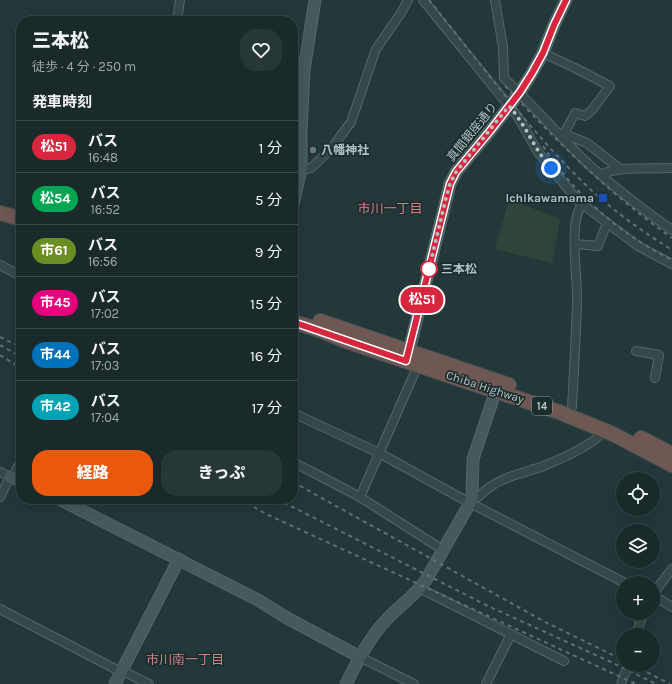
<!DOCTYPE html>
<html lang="ja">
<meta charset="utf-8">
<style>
:root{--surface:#1a2a2b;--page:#273637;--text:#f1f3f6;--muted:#9fa7a9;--line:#384647;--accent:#ea580c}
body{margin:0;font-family:Karla,"Noto Sans JP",sans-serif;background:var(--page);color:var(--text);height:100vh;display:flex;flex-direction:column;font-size:15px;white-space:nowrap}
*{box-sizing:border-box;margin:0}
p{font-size:13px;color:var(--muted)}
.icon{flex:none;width:22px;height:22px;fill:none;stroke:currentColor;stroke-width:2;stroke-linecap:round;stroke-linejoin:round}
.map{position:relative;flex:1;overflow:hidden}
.panel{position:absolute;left:16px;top:16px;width:282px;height:488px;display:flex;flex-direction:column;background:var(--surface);border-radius:16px;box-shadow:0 4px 16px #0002,0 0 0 1px var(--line)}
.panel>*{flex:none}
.badge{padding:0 8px;border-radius:13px;font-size:14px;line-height:26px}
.controls{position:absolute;left:616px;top:472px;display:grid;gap:8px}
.controls a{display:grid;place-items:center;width:44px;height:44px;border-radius:50%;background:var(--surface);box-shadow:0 4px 16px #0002,0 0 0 1px var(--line);font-size:20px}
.you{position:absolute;width:20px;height:20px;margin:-10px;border:3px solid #fff;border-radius:50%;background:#1a73e8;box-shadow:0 0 0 6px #1a73e833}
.map>.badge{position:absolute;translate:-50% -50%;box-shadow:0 0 0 2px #fff}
h2{padding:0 16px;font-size:15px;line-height:36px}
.round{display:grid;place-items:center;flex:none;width:42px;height:42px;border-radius:16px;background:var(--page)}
.head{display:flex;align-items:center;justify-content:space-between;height:68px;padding:0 16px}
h1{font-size:19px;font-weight:800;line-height:30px}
.action{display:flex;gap:8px;margin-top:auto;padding:8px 16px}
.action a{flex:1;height:46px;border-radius:16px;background:var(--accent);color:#fff;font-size:16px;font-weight:800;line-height:46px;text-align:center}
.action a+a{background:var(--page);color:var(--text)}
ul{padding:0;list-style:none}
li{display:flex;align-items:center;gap:12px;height:52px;padding:0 16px;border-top:1px solid var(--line)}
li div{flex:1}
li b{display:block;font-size:15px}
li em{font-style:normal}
li .badge{min-width:44px;font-weight:700;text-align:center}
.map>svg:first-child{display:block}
</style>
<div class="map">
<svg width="672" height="684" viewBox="0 0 672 684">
<rect width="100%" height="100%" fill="#233839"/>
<path fill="#2f4539" d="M509 199 560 219 552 263 495 249Z"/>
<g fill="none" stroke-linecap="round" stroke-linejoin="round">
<defs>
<g id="street">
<path d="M423 0 518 117 538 152 578 201 638 246 672 264"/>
<path d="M495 0 503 47 504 78C531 103 555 131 581 157 609 184 641 208 672 230"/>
<path d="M177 21 180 0"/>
<path d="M543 53 575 68 610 86 592 110 585 116 575 113 562 138"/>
<path d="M564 134 587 143 620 169"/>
<path d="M301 170 311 168 332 148 351 122 376 49 401 13 408 0"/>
<path d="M602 175C612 166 656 169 672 168"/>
<path d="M575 244 598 246 607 223"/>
<path d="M0 265 21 276"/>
<path d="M636 351 659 355 655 378"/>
<path d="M572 407C574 372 576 336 577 301 578 278 568 222 582 205"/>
<path d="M293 413 379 453 470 503 625 583"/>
<path d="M293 462 360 497 443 550"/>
<path d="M0 472 10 477 0 497"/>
<path d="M12 478 21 461"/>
<path d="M360 497 418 365"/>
<path d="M472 497H478C497 478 516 475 541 467 556 461 580 450 593 441 597 438 600 434 604 430"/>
<path d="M425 591 564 661"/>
<path d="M653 594 672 569"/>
<path d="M653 596 656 597 672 607"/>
<path d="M0 609 121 672 127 673 149 684"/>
<path d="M636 635 643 613"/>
<path d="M360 657 414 684"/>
<path d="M486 684 511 634"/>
<path d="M621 684 628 665"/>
</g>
<g id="secondary">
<path d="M293 204 301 170V132L304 70 315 0"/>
<path d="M407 359 450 184 456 172 490 131 520 92 532 73 543 53 554 25 566 0"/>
<path d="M10 477 21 481"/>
<path d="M59 499 258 600 287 618 360 657"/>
<path d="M115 684 179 559"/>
<path d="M346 684C358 660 370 636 389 617 402 604 416 594 426 580L470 503 472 497 473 459 498 384"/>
</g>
<g id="highway">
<path d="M0 213 21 219"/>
<path d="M320 321 509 385"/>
<path d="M293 322 317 329 346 341 468 382 559 412 613 434 672 465"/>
<path d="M641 438 672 454"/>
</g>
</defs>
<use href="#street" stroke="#556667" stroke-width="10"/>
<use href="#secondary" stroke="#556667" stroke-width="13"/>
<use href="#highway" stroke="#425354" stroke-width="16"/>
<use href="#street" stroke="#37484a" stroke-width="8"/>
<use href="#secondary" stroke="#455a5c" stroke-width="11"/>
<use href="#highway" stroke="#6f5754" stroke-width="14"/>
<g stroke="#5b7172" stroke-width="2" stroke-dasharray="4 4" stroke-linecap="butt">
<path d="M429 0C480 63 531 133 590 189 615 212 643 232 672 250"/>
<path d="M505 86C557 141 609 194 672 238"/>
<path d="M543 146C575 195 620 234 672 260"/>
<path d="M0 337 21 347"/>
<path d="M0 345 21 357"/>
<path d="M0 355 21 368"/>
<path d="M293 482 547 623 623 660"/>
<path d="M240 499 266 514 636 684"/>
<path d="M268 499 282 506"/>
<path d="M277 499 488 606 611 662 656 684"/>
<path d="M633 665 670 684"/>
</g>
</g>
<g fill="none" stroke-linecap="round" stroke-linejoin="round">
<defs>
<path id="line" d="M293 322 406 361 450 184 456 172 490 131 520 92 532 73 543 53 554 25 566 0"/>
</defs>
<use href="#line" stroke="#fff" stroke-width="9"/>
<use href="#line" stroke="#d7263d" stroke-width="6"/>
<path stroke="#b2c3c5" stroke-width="4" stroke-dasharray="0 7.2" d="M429 269 446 198 450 184 456 172 509 106C526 125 534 149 551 168"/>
</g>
<circle fill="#6b7280" stroke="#1c2d2e" stroke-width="1.5" cx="313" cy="150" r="4"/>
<rect fill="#1a4fb4" stroke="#1c2d2e" stroke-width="1.5" x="598" y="193" width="10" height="10" rx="2"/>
<circle fill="#fff" stroke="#d7263d" stroke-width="2" cx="429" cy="269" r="8"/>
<g text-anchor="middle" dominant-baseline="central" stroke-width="3.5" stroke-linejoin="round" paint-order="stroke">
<rect fill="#1c2d2e" stroke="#859698" stroke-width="1" x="532" y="397" width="20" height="18" rx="3"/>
<g font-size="11" font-weight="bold" fill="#b2c3c5">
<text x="542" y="406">14</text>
</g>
<g font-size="12" fill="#b2c3c5" stroke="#1c2d2e">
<text transform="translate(472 132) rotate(-51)">真間銀座通り</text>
<text transform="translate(485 387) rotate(18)">Chiba Highway</text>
</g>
<g font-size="12" font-weight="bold" fill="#b2c3c5" stroke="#1c2d2e" text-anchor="start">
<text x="321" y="150">八幡神社</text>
<text x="594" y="198" text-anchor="end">Ichikawamama</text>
</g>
<g font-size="12" font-weight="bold" fill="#b2c3c5" stroke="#1c2d2e" text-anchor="start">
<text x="441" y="269">三本松</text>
</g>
<g font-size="13" fill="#d47d84" stroke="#1c2d2e">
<text x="390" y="208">市川一丁目</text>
<text x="185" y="659">市川南一丁目</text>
</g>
</g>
</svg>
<div class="controls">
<a><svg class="icon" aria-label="locate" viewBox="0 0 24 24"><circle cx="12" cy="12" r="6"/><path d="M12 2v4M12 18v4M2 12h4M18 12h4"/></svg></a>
<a><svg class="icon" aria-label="layers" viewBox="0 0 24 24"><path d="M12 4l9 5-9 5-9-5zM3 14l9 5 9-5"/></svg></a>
<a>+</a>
<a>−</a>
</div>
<div class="you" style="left:551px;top:168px"></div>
<b class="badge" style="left:422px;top:300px;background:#d7263d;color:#fff">松51</b>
<section class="panel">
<div class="head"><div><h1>三本松</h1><p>徒歩 · 4 分 · 250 m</p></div><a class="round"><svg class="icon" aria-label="heart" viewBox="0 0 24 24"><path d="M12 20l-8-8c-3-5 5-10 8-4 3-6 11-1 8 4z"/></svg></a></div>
<h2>発車時刻</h2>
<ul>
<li><span class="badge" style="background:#d7263d;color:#fff">松51</span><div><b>バス</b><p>16:48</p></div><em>1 分</em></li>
<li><span class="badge" style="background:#00a651;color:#fff">松54</span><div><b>バス</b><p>16:52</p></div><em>5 分</em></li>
<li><span class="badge" style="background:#6b8e23;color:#fff">市61</span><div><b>バス</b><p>16:56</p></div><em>9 分</em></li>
<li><span class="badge" style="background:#e6007e;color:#fff">市45</span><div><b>バス</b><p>17:02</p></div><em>15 分</em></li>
<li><span class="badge" style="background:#0072bc;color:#fff">市44</span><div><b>バス</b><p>17:03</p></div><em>16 分</em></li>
<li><span class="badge" style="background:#00a3b4;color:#fff">市42</span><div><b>バス</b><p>17:04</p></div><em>17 分</em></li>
</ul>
<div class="action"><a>経路</a><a>きっぷ</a></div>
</section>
</div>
